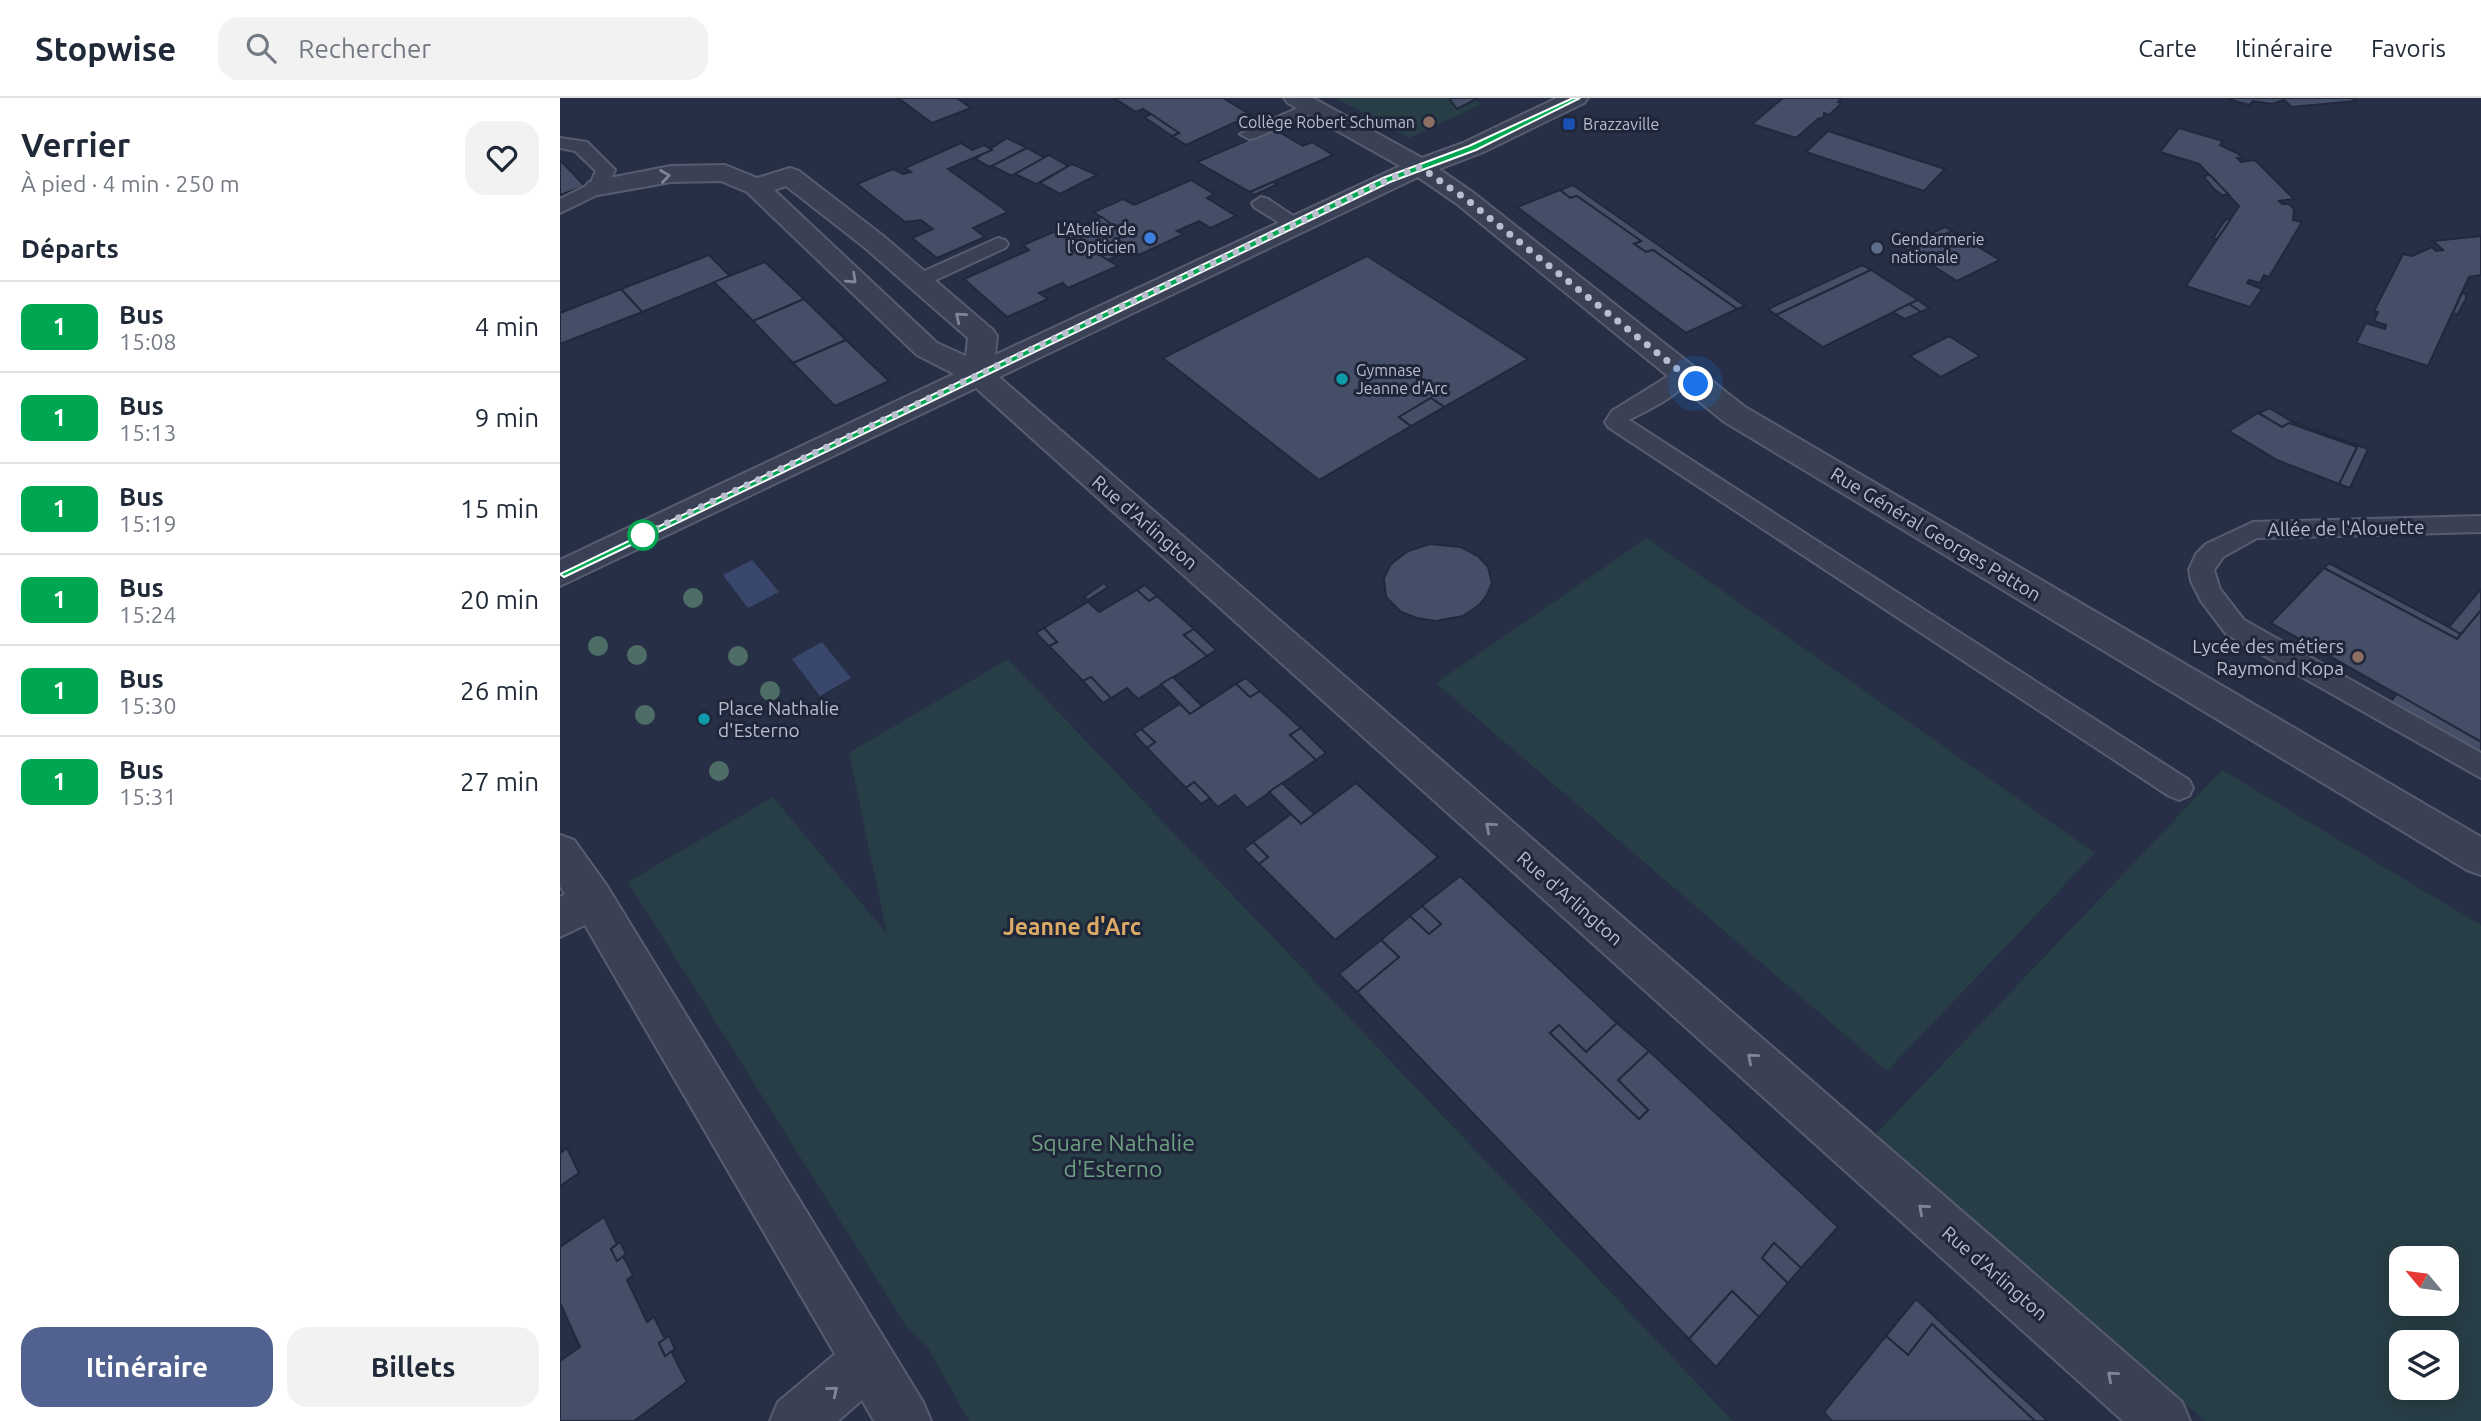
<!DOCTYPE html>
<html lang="fr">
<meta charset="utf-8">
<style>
:root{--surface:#fff;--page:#f2f2f3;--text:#1f2937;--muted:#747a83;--line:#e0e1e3;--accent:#516290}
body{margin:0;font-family:Ubuntu,sans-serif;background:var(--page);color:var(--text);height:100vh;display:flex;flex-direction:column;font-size:26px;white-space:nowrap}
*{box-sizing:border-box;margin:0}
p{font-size:23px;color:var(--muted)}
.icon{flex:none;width:38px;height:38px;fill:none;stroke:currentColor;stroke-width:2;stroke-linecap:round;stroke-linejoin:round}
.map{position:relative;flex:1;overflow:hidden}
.drawer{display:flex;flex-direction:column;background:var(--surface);width:560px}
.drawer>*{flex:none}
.badge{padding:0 14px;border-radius:10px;font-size:24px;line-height:46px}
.needle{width:46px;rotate:299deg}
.tools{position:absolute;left:1829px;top:1148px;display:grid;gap:14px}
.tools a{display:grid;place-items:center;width:70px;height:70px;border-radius:14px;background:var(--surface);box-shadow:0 4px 18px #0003;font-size:35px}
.you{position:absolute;width:35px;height:35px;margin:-18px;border:5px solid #fff;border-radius:50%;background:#1a73e8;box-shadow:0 0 0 10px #1a73e833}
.map>.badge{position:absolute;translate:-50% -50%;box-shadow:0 0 0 4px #fff}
h2{padding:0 21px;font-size:26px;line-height:63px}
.round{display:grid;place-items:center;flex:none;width:74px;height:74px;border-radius:21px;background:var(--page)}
.head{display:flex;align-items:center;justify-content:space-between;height:119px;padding:0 21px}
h1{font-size:33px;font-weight:700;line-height:52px}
.cta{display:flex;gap:14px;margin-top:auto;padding:14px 21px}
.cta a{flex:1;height:80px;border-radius:21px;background:var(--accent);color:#fff;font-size:28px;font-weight:700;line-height:80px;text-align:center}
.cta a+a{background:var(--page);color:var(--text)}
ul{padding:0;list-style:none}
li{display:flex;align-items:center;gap:21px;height:91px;padding:0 21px;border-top:2px solid var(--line)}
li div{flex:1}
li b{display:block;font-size:26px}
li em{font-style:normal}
li .badge{min-width:77px;font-weight:700;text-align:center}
header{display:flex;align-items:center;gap:42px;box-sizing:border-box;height:98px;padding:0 35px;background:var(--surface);border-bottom:2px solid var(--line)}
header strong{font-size:33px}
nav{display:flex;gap:38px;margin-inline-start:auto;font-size:24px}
.search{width:490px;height:63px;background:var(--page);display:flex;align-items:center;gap:18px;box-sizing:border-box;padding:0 24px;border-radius:21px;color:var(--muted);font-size:26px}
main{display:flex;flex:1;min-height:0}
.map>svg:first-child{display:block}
</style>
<header>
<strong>Stopwise</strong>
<div class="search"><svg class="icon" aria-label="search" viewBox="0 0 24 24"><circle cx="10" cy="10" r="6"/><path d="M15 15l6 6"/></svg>Rechercher</div>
<nav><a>Carte</a><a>Itinéraire</a><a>Favoris</a></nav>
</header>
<main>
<section class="drawer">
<div class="head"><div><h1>Verrier</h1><p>À pied · 4 min · 250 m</p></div><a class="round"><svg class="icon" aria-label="heart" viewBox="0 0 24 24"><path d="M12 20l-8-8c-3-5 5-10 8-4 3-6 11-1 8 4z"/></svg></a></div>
<h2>Départs</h2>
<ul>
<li><span class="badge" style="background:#00a753;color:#fff">1</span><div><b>Bus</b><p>15:08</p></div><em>4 min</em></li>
<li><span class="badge" style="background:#00a753;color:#fff">1</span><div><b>Bus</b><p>15:13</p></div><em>9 min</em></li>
<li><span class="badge" style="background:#00a753;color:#fff">1</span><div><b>Bus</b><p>15:19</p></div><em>15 min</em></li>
<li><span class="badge" style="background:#00a753;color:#fff">1</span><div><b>Bus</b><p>15:24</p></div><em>20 min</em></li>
<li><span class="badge" style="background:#00a753;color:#fff">1</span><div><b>Bus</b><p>15:30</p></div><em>26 min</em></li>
<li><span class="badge" style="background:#00a753;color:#fff">1</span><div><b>Bus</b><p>15:31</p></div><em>27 min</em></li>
</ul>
<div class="cta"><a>Itinéraire</a><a>Billets</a></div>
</section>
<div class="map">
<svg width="1921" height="1323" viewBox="0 0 1921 1323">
<rect width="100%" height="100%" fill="#262f45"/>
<g fill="#283e46" fill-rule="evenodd">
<path d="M776 0H889L897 10 917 1 920 7 849 40Z"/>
<path d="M1087 440 1535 755 1327 973 876 585Z"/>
<path d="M448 561 1173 1323H409L367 1248 348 1231 68 784 213 699 327 836 289 655Z"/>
<path d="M1662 672 1921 827V1323H1645L1316 1036ZM1841 1160H1886V1206H1841ZM1841 1244H1886V1290H1841Z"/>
</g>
<g fill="#3a476c">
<path d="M192 462 219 494 188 510 163 477Z"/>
<path d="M262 544 291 580 260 598 232 561Z"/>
</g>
<g fill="#454e67" stroke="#22283c" stroke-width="2">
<path d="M338 0H397L411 10 372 25Z"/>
<path d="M554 0H663L691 17 626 47 612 38 619 35 583 11 576 14Z"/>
<path d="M889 0H918L897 11Z"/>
<path d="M1223 0H1282L1278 4 1282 5 1269 17 1264 15V19L1258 21 1236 40 1192 26Z"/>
<path d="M1665 0H1792L1796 3 1732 9 1724 2 1712 6 1693 3 1689 7Z"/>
<path d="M591 16 619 35 612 38 584 19Z"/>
<path d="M1619 30 1663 43 1660 47 1677 55 1683 60H1677L1681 64 1695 62 1734 101 1719 103 1722 106H1729L1734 111 1733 122 1742 124 1709 179 1704 177 1700 185 1689 182 1687 185 1702 191 1690 209 1626 188 1679 108 1639 66 1600 54Z"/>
<path d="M714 31 743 48 752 44 773 57 690 94 637 64Z"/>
<path d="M1268 33 1385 71 1364 93 1246 54Z"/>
<path d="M447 40 467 50 430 69 415 61Z"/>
<path d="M401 45 412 52 424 47 432 52 388 71 448 114 413 130 425 139 377 160 352 140 373 131 361 122 345 124 297 86 333 71 343 76 351 74 345 70Z"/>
<path d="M467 50 485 60 452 78 432 68Z"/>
<path d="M489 57 508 68 476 86 455 76Z"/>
<path d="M0 62 25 88 0 97Z"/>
<path d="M512 66 537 77 500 96 480 85Z"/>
<path d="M1650 77 1669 97H1662L1654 91 1643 78Z"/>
<path d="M631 82 654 96 647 100 676 118 651 130 639 123 617 133 624 136 579 157 557 141 565 137 534 114 563 101 574 107Z"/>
<path d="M713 84 718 86 694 97 690 94Z"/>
<path d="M1013 87 1185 208 1177 211 1093 152 1086 154 1074 146 1081 143 1017 98 1010 100 1000 92Z"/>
<path d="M1000 92 1010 100 1017 98 1081 143 1074 146 1086 154 1093 152 1177 211 1126 235 957 109Z"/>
<path d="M542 119 565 137 557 141 571 151 548 162 531 152 526 154 502 137Z"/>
<path d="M1666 121 1670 122 1657 141 1653 140Z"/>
<path d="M1385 129 1392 133 1349 153 1343 149Z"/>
<path d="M496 133 526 154 531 152 558 168 508 190 503 185 479 195 488 201 447 219 404 181 469 152 463 147Z"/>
<path d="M1392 133 1440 162 1397 183 1349 153Z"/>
<path d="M1921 138V177L1909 179 1868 268 1796 245 1806 225 1825 231 1826 227 1814 223 1818 214 1814 213 1843 156 1852 158 1872 149 1876 153 1883 152 1873 143Z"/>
<path d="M149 157 170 178 82 214 61 191Z"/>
<path d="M807 158 968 261 884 309 871 300 839 319 851 328 759 382 603 260Z"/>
<path d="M205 164 244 201 193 223 154 184Z"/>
<path d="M1302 167 1311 172 1216 217 1208 211Z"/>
<path d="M1311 172 1358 202 1263 249 1216 217Z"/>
<path d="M61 191 82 214 0 246V215Z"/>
<path d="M1902 195 1906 196V201L1897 217 1893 215Z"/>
<path d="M244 201 286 242 233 265 193 223Z"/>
<path d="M1358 202 1369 210 1361 214 1349 206Z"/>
<path d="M1349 206 1361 214 1345 221 1333 214Z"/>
<path d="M1389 238 1420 258 1381 279 1350 258Z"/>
<path d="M286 242 329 283 275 308 233 265Z"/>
<path d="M871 300 884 309 851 328 839 319Z"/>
<path d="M1709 310 1733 324 1808 351 1790 390 1779 386 1797 349 1729 325 1722 329 1699 315Z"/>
<path d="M1698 315 1722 329 1729 325 1797 349 1779 386 1717 362 1669 333Z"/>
<path d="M870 446 901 449 918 458 928 469 932 485 927 497 919 507 903 518 876 523 857 520 841 514 826 499 824 480 831 466 848 453Z"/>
<path d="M1769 465 1889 529 1901 536 1897 541 1764 470Z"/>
<path d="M1764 470 1897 541 1921 512V644L1711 525Z"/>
<path d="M544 485 548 489 528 502 524 499Z"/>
<path d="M585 487 597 498 589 503 577 492Z"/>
<path d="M1921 491V512L1901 536 1889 529Z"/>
<path d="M577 492 589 503 597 498 634 531 624 537 647 558 578 601 567 590 551 600 531 579 523 583 489 548 497 544 484 530 528 504 539 514Z"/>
<path d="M484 530 497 544 489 548 476 535Z"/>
<path d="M634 531 656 552 647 558 624 537Z"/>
<path d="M531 579 551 600 543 605 523 583Z"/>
<path d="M613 579 642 608 630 616 601 586Z"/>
<path d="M686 580 700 593 690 599 676 586Z"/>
<path d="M676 586 690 599 700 593 741 630 730 637 756 662 687 710 675 697 658 709 634 684 626 690 587 650 595 644 581 631 620 606 630 616Z"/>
<path d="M1837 596 1921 644V658L1829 606Z"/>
<path d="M741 630 766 655 756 662 730 637Z"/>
<path d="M581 631 595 644 587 650 574 636Z"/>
<path d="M634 684 650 700 641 706 626 690Z"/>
<path d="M722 685 746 708 755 716 741 726 709 694Z"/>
<path d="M796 685 878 759 775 842 699 766 708 759 693 744 731 716 741 726Z"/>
<path d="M693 744 708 759 699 766 684 751Z"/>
<path d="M900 778 1057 925 1026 954 999 927 990 935 1079 1021 1088 1012 1058 982 1089 953 1278 1129 1241 1170 1214 1145 1202 1160 1228 1185 1199 1219 1172 1193 1129 1241 797 894 839 859 821 842 850 818 869 836 881 826 862 808Z"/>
<path d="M862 808 881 826 869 836 850 818Z"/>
<path d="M821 842 839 859 797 894 779 876Z"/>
<path d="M1057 925 1089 953 1058 982 1088 1012 1079 1021 990 935 999 927 1026 954Z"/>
<path d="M0 1050 2 1054 7 1050 19 1075 0 1088Z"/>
<path d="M44 1119 57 1146 51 1151 57 1163 63 1158 73 1177 67 1182 87 1224 94 1219 105 1241 99 1245 105 1258 111 1253 127 1284 74 1323H0V1263L20 1249 0 1205V1149Z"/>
<path d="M60 1144 66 1156 57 1163 51 1151Z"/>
<path d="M1214 1145 1241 1170 1228 1185 1202 1160Z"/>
<path d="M1172 1193 1199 1219 1156 1269 1129 1241Z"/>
<path d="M1356 1201 1422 1263 1488 1323H1475L1372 1226 1348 1257 1326 1238Z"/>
<path d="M1372 1226 1475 1323H1272L1264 1314 1326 1238 1348 1257Z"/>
<path d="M109 1238 115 1251 105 1258 99 1245Z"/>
</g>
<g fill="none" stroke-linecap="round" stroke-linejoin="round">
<defs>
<g id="service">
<path d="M751 4 757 5 760 9 757 13 695 40 689 41 680 36Z"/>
<path d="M0 40 27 44 55 72 45 93 0 115V101L30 86 36 73 15 53 0 50Z"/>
<path d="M701 99 708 101 745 126 742 130H728L694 109 692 105Z"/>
<path d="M438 140 445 142 448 146 445 150 365 187H351L348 183 351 179Z"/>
<path d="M1123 269 1131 271 1134 276C1119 298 1092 310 1069 322L1629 682 1633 690 1629 698 1619 702 1609 698 1048 329 1045 324 1052 313Z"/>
<path d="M1921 418V434L1697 440 1663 459 1654 472 1660 491 1684 522 1921 655V680L1666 536 1641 503 1631 483 1629 472 1636 456 1646 446 1693 424Z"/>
</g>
<g id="minor">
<path d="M724 0H753L862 60 903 45 997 0H1028L1024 5 921 55 879 71 915 96 1185 309 1921 739V777L1907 772 1163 323 897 106 858 79 439 279 1622 1304 1630 1323H1563L416 290 0 488V462L394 276 357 257 187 94 161 83 111 84 38 97 29 94 25 89 29 84 111 68 165 67 197 80 230 70 239 73 322 137 433 232 437 238 435 257 840 68 728 5ZM226 88 304 149 408 240 406 258 377 245 214 92Z"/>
<path d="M0 737 14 742 47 788 363 1304 371 1323H314L302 1302 278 1323H210L218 1304 275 1256 25 827 0 839V799L5 796 0 788Z"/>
</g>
</defs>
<use href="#service" stroke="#575c6f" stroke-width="4"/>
<use href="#minor" stroke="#575c6f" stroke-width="4"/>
<use href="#service" fill="#3b4154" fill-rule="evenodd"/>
<use href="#minor" fill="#3b4154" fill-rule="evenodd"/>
</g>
<g fill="#4e6d67">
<circle cx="133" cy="500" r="10"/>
<circle cx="38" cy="548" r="10"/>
<circle cx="77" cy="557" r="10"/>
<circle cx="178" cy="558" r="10"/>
<circle cx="210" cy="593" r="10"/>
<circle cx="85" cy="617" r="10"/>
<circle cx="159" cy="673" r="10"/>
</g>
<defs><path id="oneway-chevron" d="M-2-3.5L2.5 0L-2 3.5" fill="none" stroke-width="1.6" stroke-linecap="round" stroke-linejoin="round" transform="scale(1.75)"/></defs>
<g stroke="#808597">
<use href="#oneway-chevron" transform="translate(105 78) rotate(-8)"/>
<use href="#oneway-chevron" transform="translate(292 181) rotate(43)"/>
<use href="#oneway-chevron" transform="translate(400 219) rotate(-140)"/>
<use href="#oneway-chevron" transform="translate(930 729) rotate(-139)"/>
<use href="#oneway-chevron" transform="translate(1192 960) rotate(-139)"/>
<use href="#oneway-chevron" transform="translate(1363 1111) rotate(-139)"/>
<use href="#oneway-chevron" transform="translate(1552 1278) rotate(-139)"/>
<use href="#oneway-chevron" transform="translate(273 1293) rotate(-40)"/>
</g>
<path fill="#00a753" stroke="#fff" stroke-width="2" d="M1013 0H1020L916 52 830 84 4 479 0 476 823 80 909 48Z"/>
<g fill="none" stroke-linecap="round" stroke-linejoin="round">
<path stroke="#b9bdce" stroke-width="7" stroke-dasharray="0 12.6" d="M83 437 78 439 827 82 860 69 906 101 1136 286"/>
</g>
<g fill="#8d6e63" stroke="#1f263a" stroke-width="2.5">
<circle cx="869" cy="24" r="7"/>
<circle cx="1798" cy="559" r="7"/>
</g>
<rect fill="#1a4fb4" stroke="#1f263a" stroke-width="2.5" x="1002" y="19" width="14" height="14" rx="3.5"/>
<circle fill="#3f7fe0" stroke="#1f263a" stroke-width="2.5" cx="590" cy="140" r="7"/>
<circle fill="#5c6f8a" stroke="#1f263a" stroke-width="2.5" cx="1317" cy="150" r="7"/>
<g fill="#0f9aa8" stroke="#1f263a" stroke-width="2.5">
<circle cx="782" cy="281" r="7"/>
<circle cx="144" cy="621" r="7"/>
</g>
<circle fill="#fff" stroke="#00a753" stroke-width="3.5" cx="83" cy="437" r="14"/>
<g text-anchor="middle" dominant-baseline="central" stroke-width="6" stroke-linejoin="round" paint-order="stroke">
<g font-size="16" fill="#b9bdce" stroke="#1f263a" text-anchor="start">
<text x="855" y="24" text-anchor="end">Collège Robert Schuman</text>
<text x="1023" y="26">Brazzaville</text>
<text x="576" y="131" text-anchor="end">L'Atelier de<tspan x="576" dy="18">l'Opticien</tspan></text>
<text x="1331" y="141">Gendarmerie<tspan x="1331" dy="18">nationale</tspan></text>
<text x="796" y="272">Gymnase<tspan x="796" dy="18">Jeanne d'Arc</tspan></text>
</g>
<g font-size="19" fill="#b9bdce" stroke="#1f263a">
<text transform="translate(585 424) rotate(41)">Rue d'Arlington</text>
<text transform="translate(1786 430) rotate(-1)">Allée de l'Alouette</text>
<text transform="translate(1376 436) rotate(31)">Rue Général Georges Patton</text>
<text transform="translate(1010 800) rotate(41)">Rue d'Arlington</text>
<text transform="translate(1435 1175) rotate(41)">Rue d'Arlington</text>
</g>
<g font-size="19" fill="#b9bdce" stroke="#1f263a" text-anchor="end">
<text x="1784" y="548">Lycée des métiers<tspan x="1784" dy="22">Raymond Kopa</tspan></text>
<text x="158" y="610" text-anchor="start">Place Nathalie<tspan x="158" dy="22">d'Esterno</tspan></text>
</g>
<g font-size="23" font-weight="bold" fill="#dbab66" stroke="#1f263a">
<text x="512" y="828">Jeanne d'Arc</text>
</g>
<g font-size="23" fill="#6f9f82" stroke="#1f263a">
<text x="553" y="1044">Square Nathalie<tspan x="553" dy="26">d'Esterno</tspan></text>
</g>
</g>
</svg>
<div class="tools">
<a><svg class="needle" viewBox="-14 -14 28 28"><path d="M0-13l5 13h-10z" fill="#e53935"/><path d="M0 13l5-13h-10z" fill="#747a83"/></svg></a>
<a><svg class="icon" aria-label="layers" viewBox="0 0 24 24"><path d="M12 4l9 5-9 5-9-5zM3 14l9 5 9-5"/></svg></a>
</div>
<div class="you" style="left:1136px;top:286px"></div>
</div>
</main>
